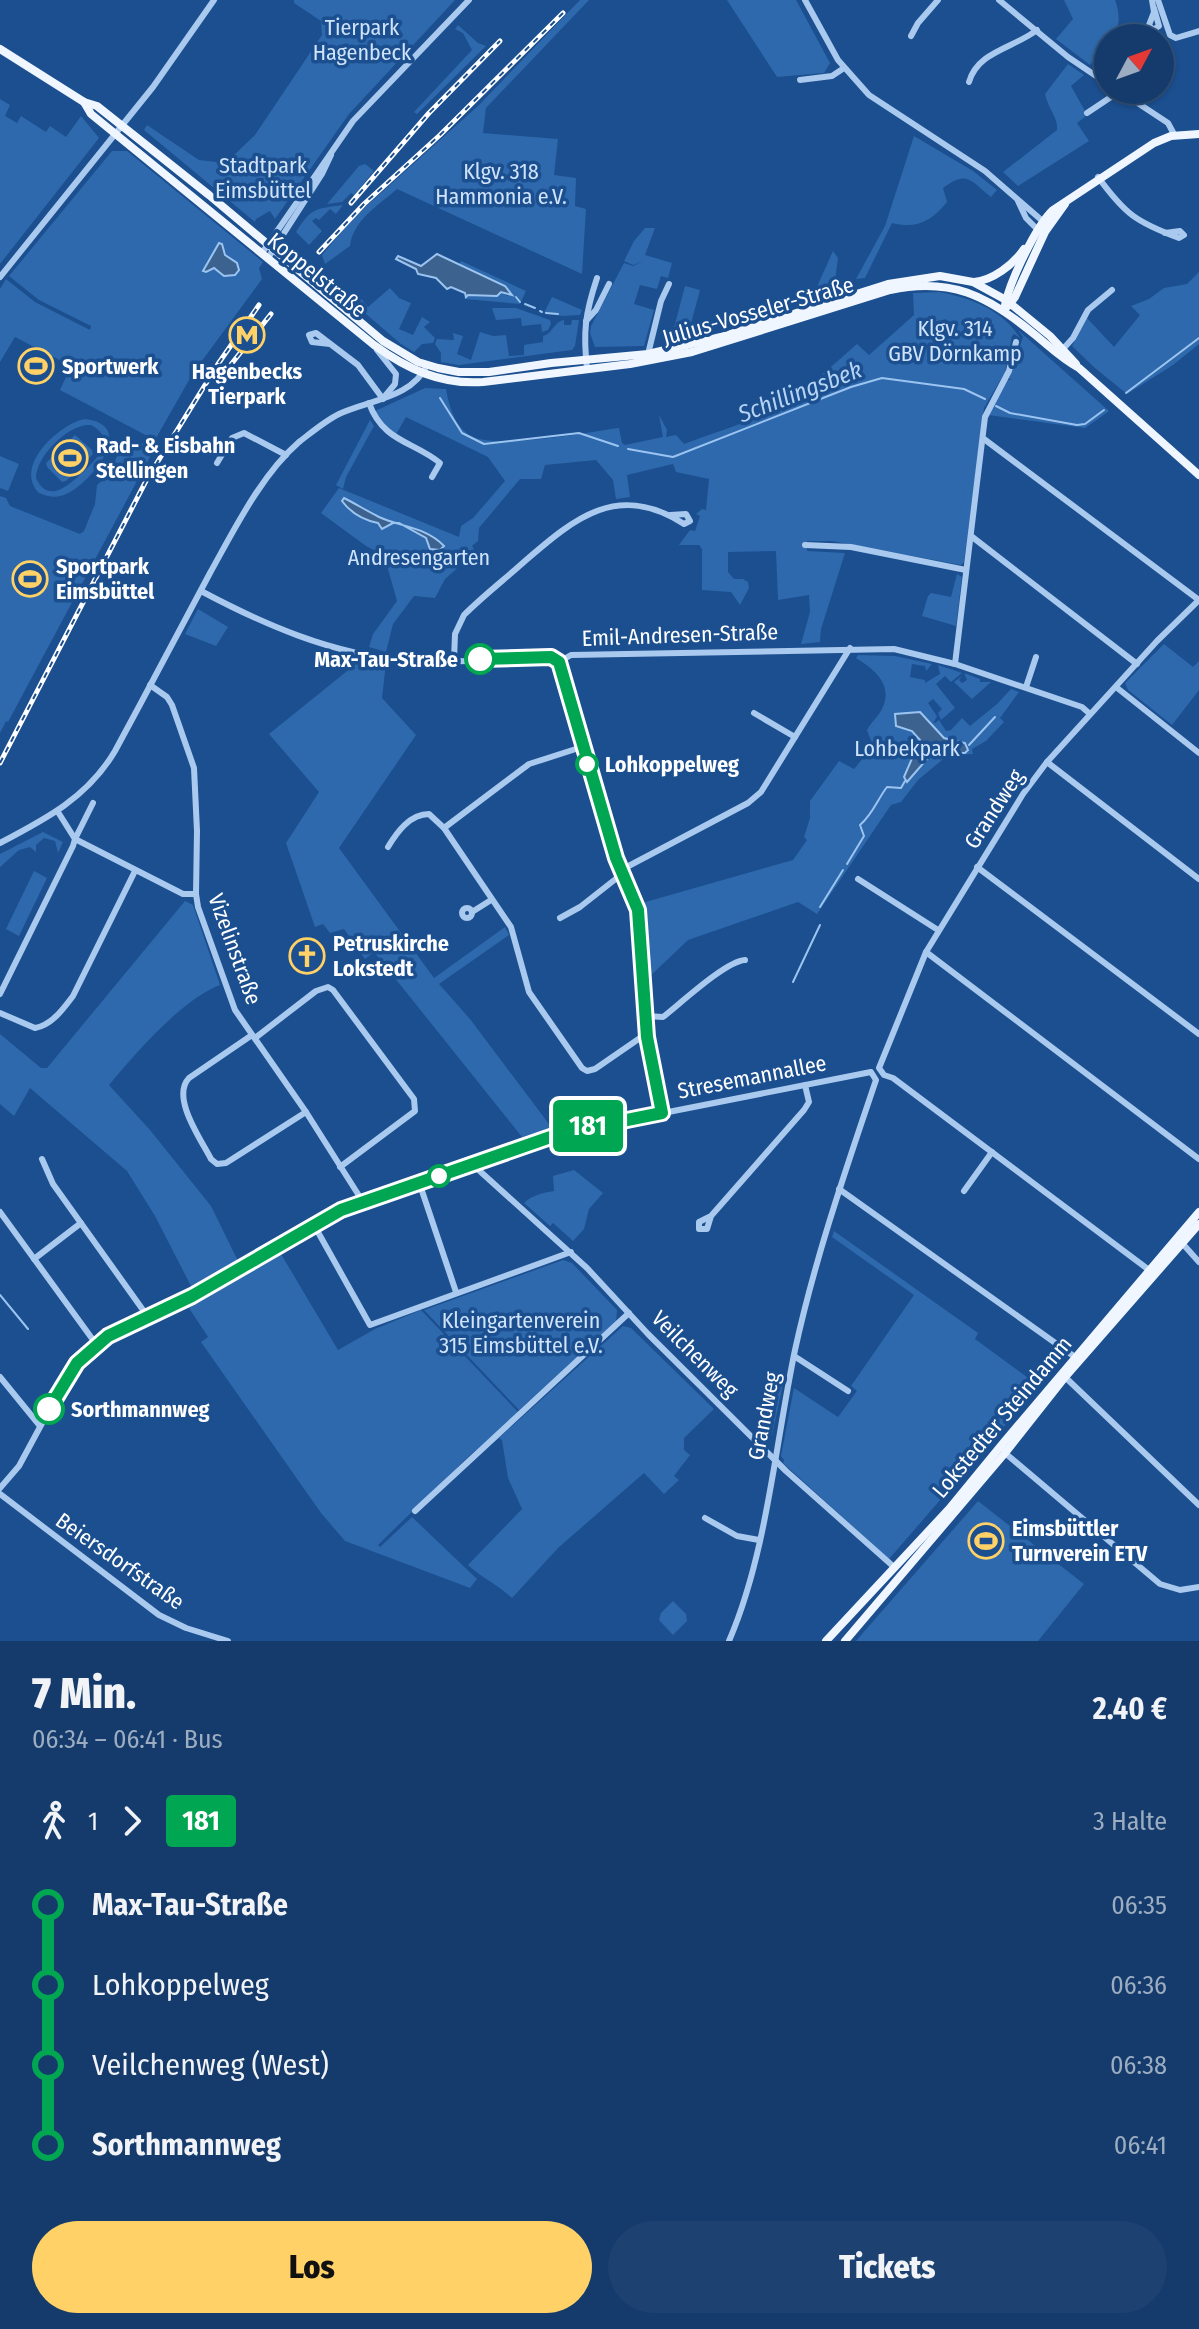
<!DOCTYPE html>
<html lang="de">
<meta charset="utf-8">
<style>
:root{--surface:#143b6b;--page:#1d4271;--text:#f1f3f6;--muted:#9dadc1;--line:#33557e;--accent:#ffd166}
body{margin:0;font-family:"Fira Sans Condensed",sans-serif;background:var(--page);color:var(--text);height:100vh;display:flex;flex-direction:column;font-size:30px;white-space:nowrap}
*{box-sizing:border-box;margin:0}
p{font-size:26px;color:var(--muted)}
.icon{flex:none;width:44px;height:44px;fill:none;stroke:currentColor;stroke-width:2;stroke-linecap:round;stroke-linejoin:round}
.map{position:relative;height:1641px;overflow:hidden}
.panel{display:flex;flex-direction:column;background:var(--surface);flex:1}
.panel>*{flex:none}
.badge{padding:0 16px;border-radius:6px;font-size:28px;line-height:52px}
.needle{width:52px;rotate:49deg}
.buttons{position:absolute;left:1094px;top:24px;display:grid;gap:16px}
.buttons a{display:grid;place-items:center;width:80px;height:80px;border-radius:50%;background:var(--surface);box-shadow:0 2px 6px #0004,0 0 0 2px var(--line);font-size:40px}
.map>.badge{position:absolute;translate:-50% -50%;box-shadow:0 0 0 4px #fff}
.legs{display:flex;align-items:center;gap:12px;height:88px;padding:0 32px;font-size:26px}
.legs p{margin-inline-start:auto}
.summary{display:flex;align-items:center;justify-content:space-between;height:136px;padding:0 32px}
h1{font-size:44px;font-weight:800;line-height:60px}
.cta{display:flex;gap:16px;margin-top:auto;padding:16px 32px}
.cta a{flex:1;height:92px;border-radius:48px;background:var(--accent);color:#111;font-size:32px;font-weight:800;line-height:92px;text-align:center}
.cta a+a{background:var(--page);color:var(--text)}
ul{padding:0 32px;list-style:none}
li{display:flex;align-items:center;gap:28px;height:80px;font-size:30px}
li i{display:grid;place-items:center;width:12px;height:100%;margin:0 10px;background:currentColor}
li i::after{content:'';width:20px;height:20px;margin:-10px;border:6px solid;border-radius:50%;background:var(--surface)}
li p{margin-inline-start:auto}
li:first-child i{background:linear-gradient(#0000 50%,currentColor 0)}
li:last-child i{background:linear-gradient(currentColor 50%,#0000 0)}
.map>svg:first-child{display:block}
</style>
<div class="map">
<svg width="1199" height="1641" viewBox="0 0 1199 1641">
<rect width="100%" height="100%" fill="#1b4f8f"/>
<g fill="#2e69ad" fill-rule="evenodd">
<path d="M294 0H455L349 114 275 219 270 211 256 219 255 222 144 130 147 125 199 160 216 162 233 156 255 135 322 35 321 21 294 3Z"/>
<path d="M580 0H589L486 108 483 133 558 139 554 175 576 178 575 206 586 209 582 274 397 189C379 205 353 220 350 246L325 264 322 255 354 217 479 105Z"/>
<path d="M727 0H796L830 63 824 73 777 77Z"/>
<path d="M1064 0H1115C1120 13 1122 31 1108 38V42L1090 65 1056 39 1073 19Z"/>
<path d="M458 25 478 43 486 46 417 114 414 112 472 50 463 33 455 29Z"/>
<path d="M1068 64 1084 75 1071 86 1085 111V117L1077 123 1089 141 1018 186 1003 172 1057 130C1059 120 1047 106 1045 94Z"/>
<path d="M0 99 10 105 5 116 17 123 21 116 46 132 50 126 66 137 81 116 99 138 0 264Z"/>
<path d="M914 136 973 171 997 190 991 197C970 180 967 170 943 188L947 202C931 222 916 229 892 223L865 278 856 279 885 226Z"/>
<path d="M112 151H127L263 262 259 268 262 279 193 373 155 440 60 390 71 366 15 337 0 362V289L6 279 35 302 90 330 91 326 39 300 9 276Z"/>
<path d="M365 164 374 171 354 195 351 193 342 202 327 204 359 166Z"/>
<path d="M343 205 336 214 330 209 319 220 316 218 312 221 322 231 309 245 296 232C312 207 315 209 343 205Z"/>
<path d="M645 228H655L645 255 672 263 668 278 661 276 657 289 640 285 634 304 654 310 644 346 595 347 590 333 591 326 624 263 633 266 643 261 633 265 624 261 634 241Z"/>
<path d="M833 251 838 258 834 288 812 298Z"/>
<path d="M461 261 526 291 520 304 465 299 464 297 468 294 501 292 508 296 505 288 459 265Z"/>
<path d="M1199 272V344L1173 365 1127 394 1095 368 1072 346 1087 318 1114 347 1140 315 1131 306 1149 299 1164 288 1187 284Z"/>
<path d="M685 286 700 290 687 338 671 339Z"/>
<path d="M390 288 399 298 411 303 399 329 413 335 422 317 430 322 424 327 435 338 433 343 422 344 414 352 401 344 345 296 350 291 356 298 359 296 368 307Z"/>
<path d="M940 292C970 298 1003 310 1020 338L1014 334 1012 336 1005 372 984 408 964 562 961 565 832 541H807V551L845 553 821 629 820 642 801 644 810 612 809 595 778 600 776 551 728 552V572L734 579H743L748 582 749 588 740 605 731 592 702 590V549L699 545H679L690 530 695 531 700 516 696 514 702 509 706 510 709 479 676 472 673 464 627 475 630 497 616 499 613 480 596 460 545 465 541 479H520L479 528 478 541 472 546 476 552 445 579 435 598 414 596 393 624 386 652 369 647 373 634 397 601 384 555 366 546 321 513 339 488 459 537 461 526 473 518 505 481 488 457 406 417 395 436 383 425 375 411 425 388 446 389C449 406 455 427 471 436 497 450 587 432 619 428L622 443 625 445 663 437 659 415 667 430 666 437 676 435 684 444C720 430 763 420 793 395L786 386 788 384 797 393 806 385 808 387 857 344 869 355 914 315 913 293Z"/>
<path d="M552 297 582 310 580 315 562 316 544 313Z"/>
<path d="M492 308H516L550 320 551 324 548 330 542 332 541 324 522 326 521 318 496 320Z"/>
<path d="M564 320V325H571L572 320H579L575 346 572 350 459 365 441 362V353L435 344 437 339 454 340 453 333 463 336 457 354 471 360 480 332 493 336 506 335 509 356 524 355V345L543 342V336C553 334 553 322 564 320Z"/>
<path d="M1018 330 1109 411 1085 428 988 415 1008 380H1011L1009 378 1023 337Z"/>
<path d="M85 419C140 425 88 487 64 495 55 498 48 497 39 493 13 466 59 424 85 419ZM91 425C116 438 99 457 85 470 71 483 49 506 36 478 36 456 69 423 91 425Z"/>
<path d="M370 420 374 426 346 477 343 489 336 485Z"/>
<path d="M75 435 92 450 93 454 66 481 62 482 47 467 46 463Z"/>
<path d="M143 443 150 445 147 451 152 453 8 722 6 721 0 733V496L6 498 10 506 80 534 84 531 95 504 97 485 111 472 120 448Z"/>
<path d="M0 456 19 464 8 491 0 488Z"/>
<path d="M957 574 962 577 956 626 922 616 928 596 931 593 951 597Z"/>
<path d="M198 609 228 627 216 646 185 634Z"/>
<path d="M1164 644 1193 667 1199 661V690L1172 725 1128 690 1125 683Z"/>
<path d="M858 655 895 656 932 664 926 671 925 666 912 664 910 677 925 680V683L940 674 938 665 962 673 951 682 945 676 936 684 955 708 941 720 938 713 942 709 933 699 928 703 937 716 933 724 939 720 946 731 951 730 962 718 970 726 997 704 1011 689 1019 692 1000 718 1004 722 986 741 972 749 973 754 948 755 918 780 901 802 891 805 817 914 798 902 688 940 648 978 642 903 793 860 807 840 804 837 810 818V801L839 761 854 769 873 746 867 730C871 722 878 717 882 709 894 685 874 669 856 658Z"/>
<path d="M362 659 386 663 382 698 416 735 339 848 434 978 505 927 509 935 439 984 470 1019 552 1128 522 1137 374 952 365 959 344 929 330 933 323 924 315 927 286 843 319 792 269 734Z"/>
<path d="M964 673 980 679V682H991L972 699 954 682 962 676 959 680 962 683 967 680Z"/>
<path d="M43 832 63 842 58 853 55 841 44 838 36 845V852L30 847 19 850 0 867V854Z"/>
<path d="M34 871 47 878 19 936 6 929Z"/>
<path d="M185 901 193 905 220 985C181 1000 136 1053 109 1085L150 1130 211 1206 238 1261 192 1288 155 1216 127 1171 30 1088 14 1116 0 1104V1034L41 1068H47Z"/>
<path d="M574 1170 603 1193 589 1209 584 1229 573 1241 553 1223 550 1226 524 1203C532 1195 543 1193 554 1191L553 1176Z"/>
<path d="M834 1231 978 1333 975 1339 1039 1386 889 1559 783 1463 784 1460 781 1456 794 1388 838 1417 857 1391 851 1386 914 1295 832 1237Z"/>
<path d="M281 1254 338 1350 375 1329 421 1310 519 1413 469 1456 378 1545 380 1547 412 1517 477 1579 470 1588 345 1541 321 1513 201 1342 208 1337 189 1308Z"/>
<path d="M563 1260 572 1263 617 1310 616 1323 519 1410 424 1310Z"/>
<path d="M623 1326 631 1328 714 1409 684 1438V1450L690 1455 674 1476 679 1480 664 1494 644 1473 558 1548 512 1598C498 1585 482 1578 468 1565L522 1509 508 1478 502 1440 499 1438Z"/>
<path d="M775 1378 784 1379 772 1435 766 1437 757 1427Z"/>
<path d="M978 1501 1084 1584 1038 1641H856Z"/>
<path d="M673 1601 686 1614 687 1621 673 1635 659 1620 661 1613Z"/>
</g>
<g fill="#3c6290" stroke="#9cc4f0" stroke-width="2">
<path d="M219 243 222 244 225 255 237 263 239 270 235 275 224 276 214 268 206 272 203 271Z"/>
<path d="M437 254 505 286 512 295 501 292 497 296 468 295 466 297 465 293 451 287 447 289 436 278 418 274 416 269 396 259 398 256 421 266Z"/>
<path d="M344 498C356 504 367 511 379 517 401 527 426 527 444 546L440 550 430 549 426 538 399 523H393L382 529 378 523C363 520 351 513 342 501Z"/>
<path d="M920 712 944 738 965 743 968 750 965 753 933 752 907 782 904 777 920 740 912 731 896 726 895 714Z"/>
</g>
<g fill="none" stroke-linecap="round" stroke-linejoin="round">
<g stroke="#9cc4f0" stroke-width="2">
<path d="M516 297 520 302"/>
<path d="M525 304 535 308"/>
<path d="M540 311 542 312"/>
<path d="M546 313 558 314"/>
<path d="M1126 393 1199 338"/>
<path d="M440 398 462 433 484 444 579 433 618 446"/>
<path d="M996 406 1010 413 1077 425 1085 424 1104 410"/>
<path d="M628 449 673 457 851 387 882 378 964 389 985 399"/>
<path d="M969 745 995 717"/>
<path d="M847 864 864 836 860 825C873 814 877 800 887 787L901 788 905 781"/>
<path d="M820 907 843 870"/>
<path d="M793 982 820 925"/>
<path d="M0 1295 28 1329"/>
</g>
<g stroke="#a9c9ee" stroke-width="6">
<path d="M805 0 838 60 869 95 985 171 1046 224"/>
<path d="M999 0 1068 57 1108 84"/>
<path d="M1152 0 1154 12 1149 25 1153 30 1159 26 1154 8"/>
<path d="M1158 0 1170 35 1176 38 1199 31"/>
<path d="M911 36 918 23 938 0"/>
<path d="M800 80 832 76 844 68"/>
<path d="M969 82C978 51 1014 48 1037 30"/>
<path d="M1118 90 1168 123 1175 136"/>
<path d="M1087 113 1120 91"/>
<path d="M1098 177C1125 214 1136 222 1179 238L1184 235 1180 231 1165 233"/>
<path d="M1018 201 1026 218 1038 230 1042 229"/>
<path d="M262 253 353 121 469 0"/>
<path d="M268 258 322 174 331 155"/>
<path d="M0 277 153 87 214 0"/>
<path d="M586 321 596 310 609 284"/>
<path d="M330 344 312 342 309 335 316 333 358 365 383 399"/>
<path d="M1063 349 1073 338 1088 310 1112 290"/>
<path d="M377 350 396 374 395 384 385 396"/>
<path d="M648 354 661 301 669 284"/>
<path d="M587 369C583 332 585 314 597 278"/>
<path d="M369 403C383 442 413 441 440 463L432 477"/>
<path d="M984 439 1199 600"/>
<path d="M217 463 232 438 244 433 286 455"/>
<path d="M971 536 1137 664"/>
<path d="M805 545 851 547 966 570"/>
<path d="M201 591C263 624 331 654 403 660 452 664 502 659 551 657L559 662 571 655 894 649 955 664 1082 707 1090 714"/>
<path d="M454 660 455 634 464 615C483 596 505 579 525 561 576 517 618 482 684 524L690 521 686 514 670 515"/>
<path d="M559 662 616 858 638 910 647 1037 662 1113"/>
<path d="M955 664 985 417 1009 371 1016 342"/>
<path d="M150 685 167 697 172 705 194 768 197 831 196 894 198 907 235 1010 306 1112 363 1202"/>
<path d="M1026 687 1036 657"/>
<path d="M1116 687 1199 753"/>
<path d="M754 713 795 737"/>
<path d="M1047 762 1199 879"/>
<path d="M93 803 75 839 183 894H196"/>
<path d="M444 828 529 764 582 747"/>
<path d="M0 843C46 819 88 797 115 751 147 692 178 633 210 573 234 530 261 475 299 442 312 432 325 421 339 414 369 400 412 398 427 365"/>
<path d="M388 847C397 832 410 814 429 814L444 828 511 927 529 992 582 1068 587 1071 595 1069 640 1038 647 1037"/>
<path d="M977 867 1199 1034"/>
<path d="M621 870 748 803 761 792 850 648"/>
<path d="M858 879 938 930"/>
<circle cx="467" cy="913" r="5"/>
<path d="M472 912 491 900"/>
<path d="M560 918 580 907 622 874"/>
<path d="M926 952 1199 1159"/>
<path d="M0 994 73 846 75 839 58 812"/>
<path d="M0 1013 35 1028C52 1025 63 1009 73 996L135 871"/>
<path d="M646 1016 663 1017C681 1003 726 961 745 960"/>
<path d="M252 1035 189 1078C171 1097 200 1138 211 1159L217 1164 226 1163 306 1112"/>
<path d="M255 1038 316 991 328 987 333 990 414 1099 415 1111 340 1167"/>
<path d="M42 1159 53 1184 148 1317"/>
<path d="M472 1164 587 1268 648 1334 786 1471 894 1567"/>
<path d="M419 1182 456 1292"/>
<path d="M839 1189 1075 1357"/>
<path d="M964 1191 992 1152"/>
<path d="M0 1212 96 1344"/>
<path d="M711 1216 707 1229H699V1222L711 1216 804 1110 809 1102 805 1085"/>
<path d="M314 1225 370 1325 571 1252"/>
<path d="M1182 1243 1199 1262"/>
<path d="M34 1259 81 1223"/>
<path d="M1149 1270 893 1078 884 1075 879 1068 926 952 1023 794 1047 762 1157 641 1199 600"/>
<path d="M794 1356 848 1391"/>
<path d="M0 1377 40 1426"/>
<path d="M1065 1377 1199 1505"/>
<path d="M1005 1449V1453L1160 1584 1180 1590 1199 1587"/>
<path d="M0 1488 19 1466 67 1377 96 1344 124 1327 192 1296 341 1210 562 1133 871 1072 876 1080C846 1169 815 1258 795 1350 775 1445 767 1553 729 1641"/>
<path d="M0 1494 159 1615 186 1628 228 1641"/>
<path d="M415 1511 629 1313"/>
<path d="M705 1518 737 1536 759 1540"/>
</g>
<g stroke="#f0f6ff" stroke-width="8">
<path d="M0 49 84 102 97 106 209 195 383 341 418 362 438 368 459 372H489L551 363 648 354 721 337 888 284 940 276 973 282 1006 300 1050 336 1076 364"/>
<path d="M84 102 91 114 374 345C407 369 441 385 483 382L630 364 692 352 890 290C950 277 987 295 1034 334 1049 346 1062 359 1079 368L1199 475"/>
<path d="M974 282C993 280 1013 265 1024 249"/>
<path d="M1005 305C1010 281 1036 226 1053 210L1154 143 1171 136 1199 134"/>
<path d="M1008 306 1015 297 1045 232 1065 204"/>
<path d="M826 1641 949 1509 1004 1442 1199 1212"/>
<path d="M845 1641 1005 1453 1065 1377 1199 1224"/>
</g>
<defs>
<g id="rail">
<path d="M351 203 429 113 500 41"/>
<path d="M319 252 364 204 440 135 563 13"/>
<path d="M229 367 271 314"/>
<path d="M0 763 147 479 218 364 259 305"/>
</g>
</defs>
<use href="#rail" stroke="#fff" stroke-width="5"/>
<use href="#rail" stroke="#1b4f8f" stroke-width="2" stroke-dasharray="6" stroke-linecap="butt"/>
</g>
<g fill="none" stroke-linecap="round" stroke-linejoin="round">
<defs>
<path id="line-1" d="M49 1409 77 1363 108 1336 192 1296 341 1210 562 1133 662 1113 647 1037 638 910 616 858 559 662 551 657 480 659"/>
</defs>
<use href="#line-1" stroke="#fff" stroke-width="18"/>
<use href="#line-1" stroke="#00a651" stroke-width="12"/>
</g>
<defs>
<symbol id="metro-ring" viewBox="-11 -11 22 22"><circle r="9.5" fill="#1b4f8f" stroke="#ffd166" stroke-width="1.5"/><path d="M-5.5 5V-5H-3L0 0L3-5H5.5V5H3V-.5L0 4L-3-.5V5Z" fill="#ffd166"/></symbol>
<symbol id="stadium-ring" viewBox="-11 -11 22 22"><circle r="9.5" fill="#1b4f8f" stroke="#ffd166" stroke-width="1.5"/><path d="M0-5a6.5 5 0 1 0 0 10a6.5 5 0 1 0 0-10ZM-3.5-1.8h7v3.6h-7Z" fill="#ffd166"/></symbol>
<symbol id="church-ring" viewBox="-11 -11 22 22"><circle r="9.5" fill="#1b4f8f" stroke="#ffd166" stroke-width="1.5"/><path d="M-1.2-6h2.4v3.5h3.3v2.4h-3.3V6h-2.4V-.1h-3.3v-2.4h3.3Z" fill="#ffd166"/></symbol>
</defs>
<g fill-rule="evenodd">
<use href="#metro-ring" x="227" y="315" width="40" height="40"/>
<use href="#stadium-ring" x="16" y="346" width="40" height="40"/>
<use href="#stadium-ring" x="50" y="438" width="40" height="40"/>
<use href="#stadium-ring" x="10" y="559" width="40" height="40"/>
<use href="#church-ring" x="287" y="936" width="40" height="40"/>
<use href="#stadium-ring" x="966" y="1521" width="40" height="40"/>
</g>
<g fill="#fff" stroke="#00a651" stroke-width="4">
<circle cx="480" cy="659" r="14"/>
<circle cx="587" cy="764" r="10"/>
<circle cx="439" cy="1176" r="10"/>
<circle cx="49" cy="1409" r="14"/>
</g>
<g text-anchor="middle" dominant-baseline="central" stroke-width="7" stroke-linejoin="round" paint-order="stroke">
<g font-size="22" fill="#cfe3fa" stroke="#1b4f8f">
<text x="362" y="27">Tierpark<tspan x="362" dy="25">Hagenbeck</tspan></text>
<text x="263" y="165">Stadtpark<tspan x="263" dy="25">Eimsbüttel</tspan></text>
<text x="501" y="171">Klgv. 318<tspan x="501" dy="25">Hammonia e.V.</tspan></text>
<text x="955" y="328">Klgv. 314<tspan x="955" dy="25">GBV Dörnkamp</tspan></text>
<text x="419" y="557">Andresengarten</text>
<text x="907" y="748">Lohbekpark</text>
<text x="521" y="1320">Kleingartenverein<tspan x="521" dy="25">315 Eimsbüttel e.V.</tspan></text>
</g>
<g font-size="22" fill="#fff" stroke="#1b4f8f">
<text transform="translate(317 275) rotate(39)">Koppelstraße</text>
<text transform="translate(758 311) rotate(-16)">Julius-Vosseler-Straße</text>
<text transform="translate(680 635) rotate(-2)">Emil-Andresen-Straße</text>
<text transform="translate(994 809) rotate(-57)">Grandweg</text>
<text transform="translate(235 949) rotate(70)">Vizelinstraße</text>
<text transform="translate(752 1077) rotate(-11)">Stresemannallee</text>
<text transform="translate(695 1354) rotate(45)">Veilchenweg</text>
<text transform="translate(764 1416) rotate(-79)">Grandweg</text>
<text transform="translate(1002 1417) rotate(-50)">Lokstedter Steindamm</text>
<text transform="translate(120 1561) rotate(35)">Beiersdorfstraße</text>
</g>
<g font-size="22" font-weight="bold" fill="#fff" stroke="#1b4f8f" text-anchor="start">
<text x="62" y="366">Sportwerk</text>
<text x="247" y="371" text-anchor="middle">Hagenbecks<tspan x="247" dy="25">Tierpark</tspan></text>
<text x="96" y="445">Rad- &amp; Eisbahn<tspan x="96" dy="25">Stellingen</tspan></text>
<text x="56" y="566">Sportpark<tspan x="56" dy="25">Eimsbüttel</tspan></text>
<text x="333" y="943">Petruskirche<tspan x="333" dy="25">Lokstedt</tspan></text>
<text x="1012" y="1528">Eimsbüttler<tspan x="1012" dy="25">Turnverein ETV</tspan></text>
</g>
<g font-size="22" font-weight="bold" fill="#fff" stroke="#1b4f8f" text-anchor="start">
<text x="458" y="659" text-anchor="end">Max-Tau-Straße</text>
<text x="605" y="764">Lohkoppelweg</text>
<text x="71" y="1409">Sorthmannweg</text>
</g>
<g font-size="24" font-style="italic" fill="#b5d3f5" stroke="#1b4f8f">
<text transform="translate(800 392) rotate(-21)">Schillingsbek</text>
</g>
</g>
</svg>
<div class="buttons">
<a><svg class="needle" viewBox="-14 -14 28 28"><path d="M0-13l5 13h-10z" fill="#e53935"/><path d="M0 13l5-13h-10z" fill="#9dadc1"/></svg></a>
</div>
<b class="badge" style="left:588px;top:1126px;background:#00a651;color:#fff">181</b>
</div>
<section class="panel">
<div class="summary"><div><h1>7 Min.</h1><p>06:34 – 06:41 · Bus</p></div><b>2.40 €</b></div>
<div class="legs"><svg class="icon" aria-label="walk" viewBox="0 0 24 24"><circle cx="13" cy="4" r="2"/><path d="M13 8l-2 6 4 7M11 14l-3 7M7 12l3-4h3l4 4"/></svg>1<svg class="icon" aria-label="forward" viewBox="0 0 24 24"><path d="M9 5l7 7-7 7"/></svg><b class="badge" style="background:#00a651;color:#fff">181</b><p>3 Halte</p></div>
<ul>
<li><i style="color:#00a651"></i><b>Max-Tau-Straße</b><p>06:35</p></li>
<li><i style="color:#00a651"></i><span>Lohkoppelweg</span><p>06:36</p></li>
<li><i style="color:#00a651"></i><span>Veilchenweg (West)</span><p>06:38</p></li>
<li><i style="color:#00a651"></i><b>Sorthmannweg</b><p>06:41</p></li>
</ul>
<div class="cta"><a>Los</a><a>Tickets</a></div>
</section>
